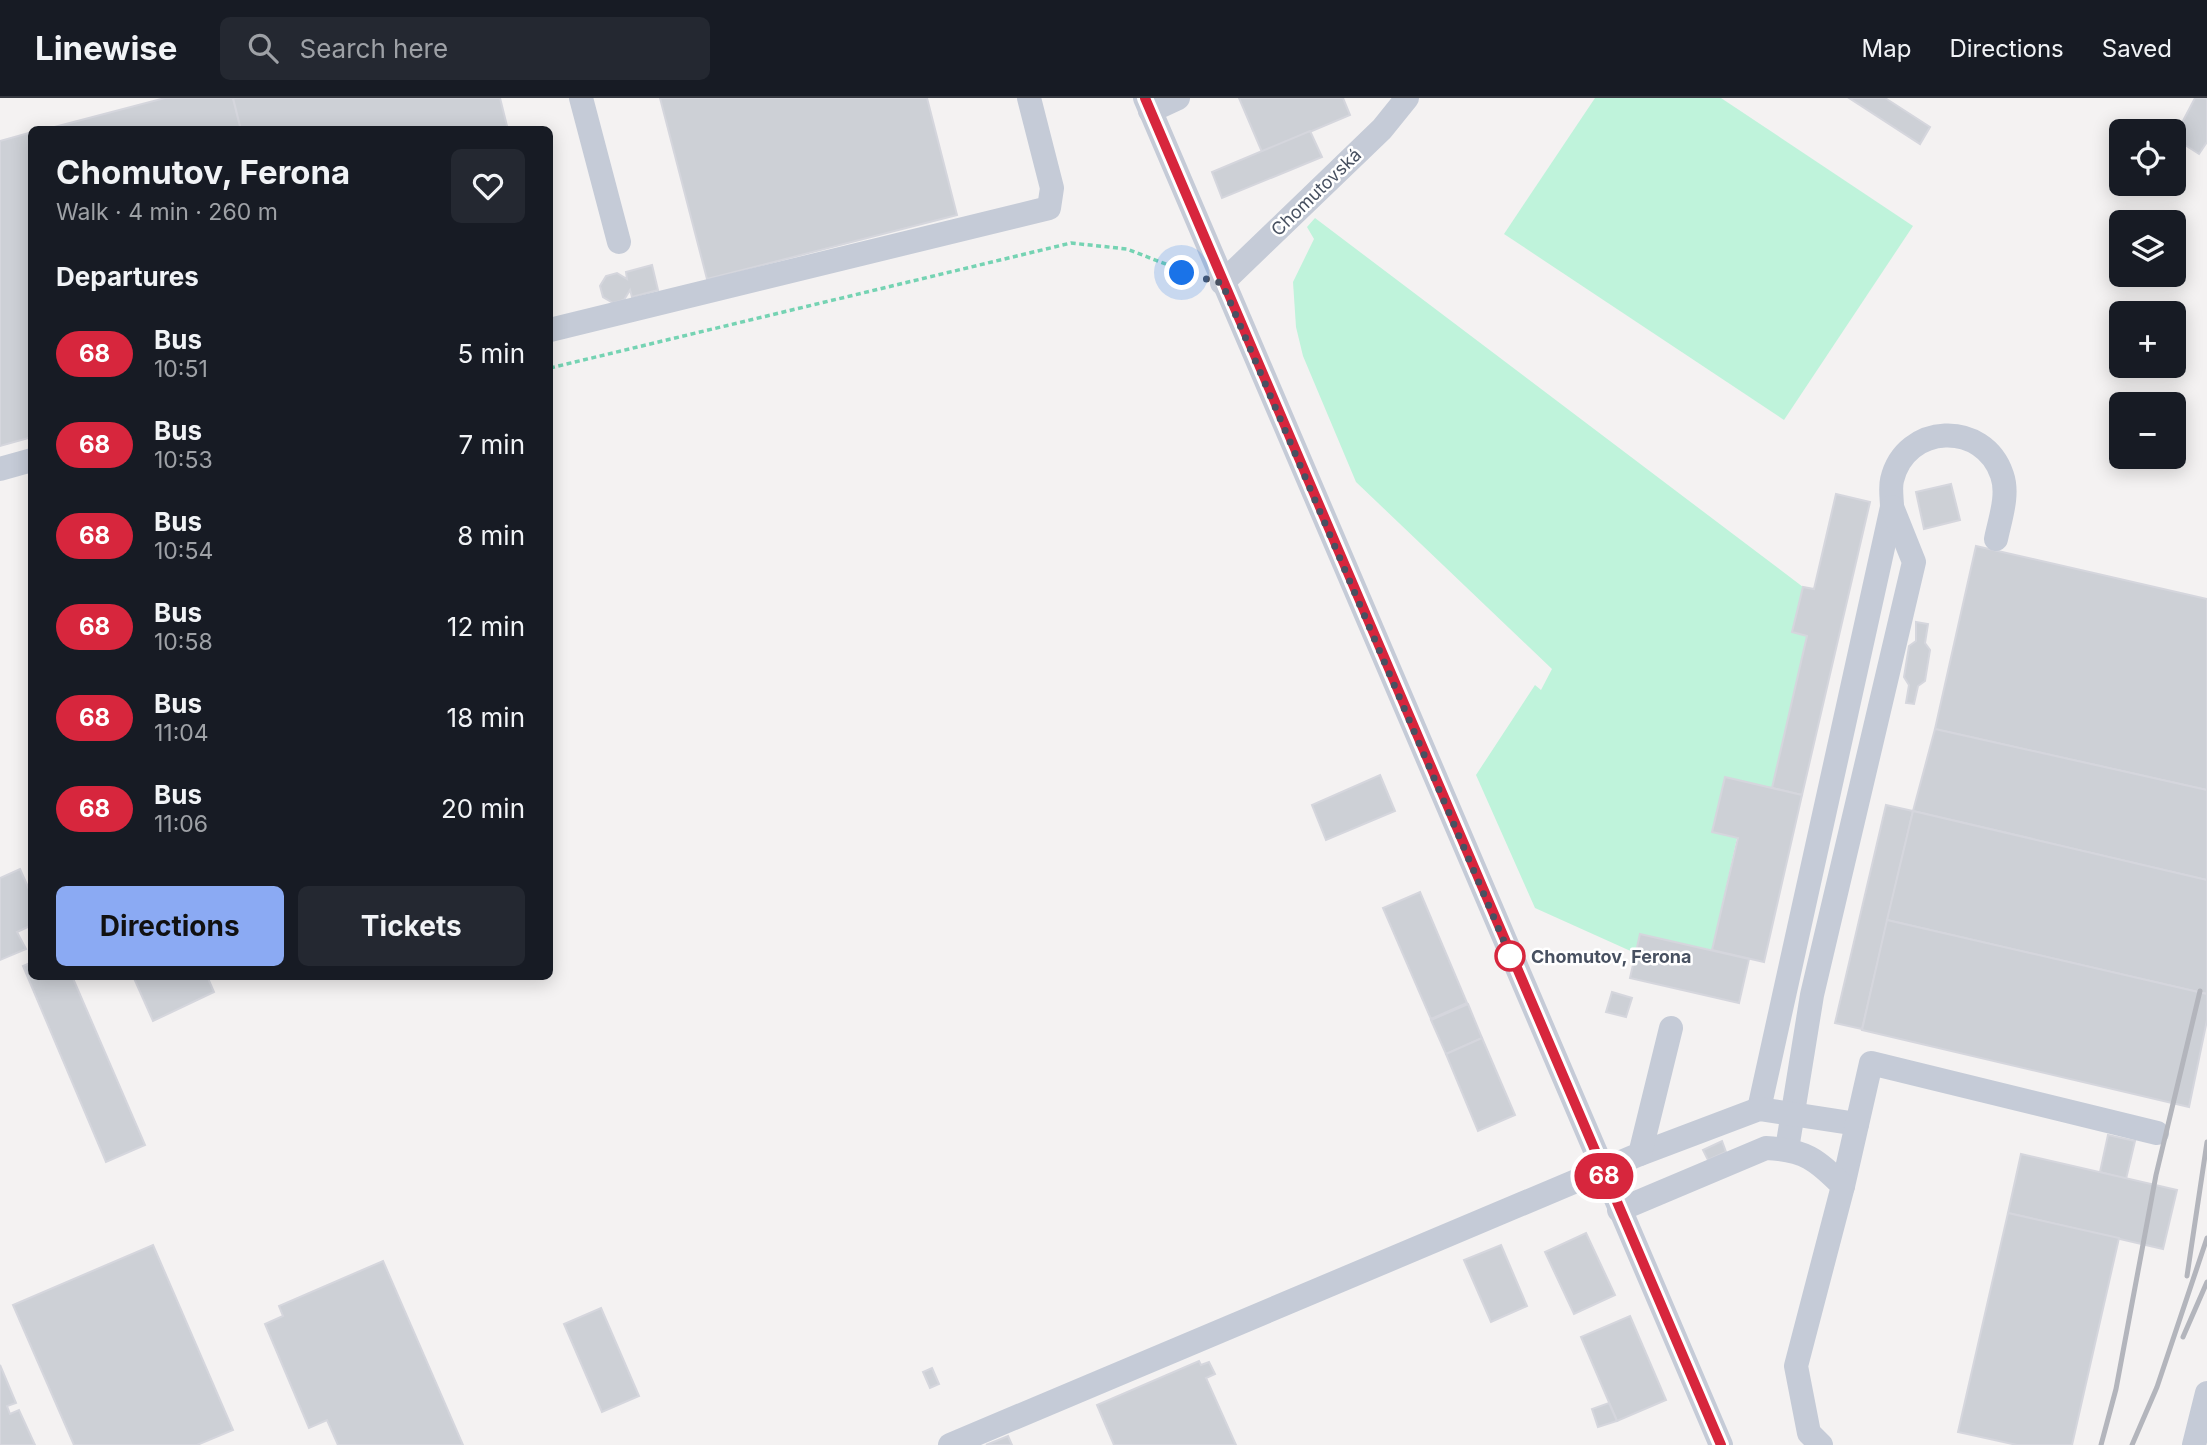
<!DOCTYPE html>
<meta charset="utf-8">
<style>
:root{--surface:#171b24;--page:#242831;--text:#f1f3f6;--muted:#9ea1a6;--line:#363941;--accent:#8baaf3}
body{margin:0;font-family:Inter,sans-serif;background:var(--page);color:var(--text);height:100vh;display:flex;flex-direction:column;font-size:26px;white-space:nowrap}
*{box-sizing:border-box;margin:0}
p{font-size:23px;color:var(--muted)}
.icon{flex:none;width:38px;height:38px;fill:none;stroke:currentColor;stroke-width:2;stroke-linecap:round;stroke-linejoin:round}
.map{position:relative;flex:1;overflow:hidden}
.sheet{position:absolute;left:28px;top:28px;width:525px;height:854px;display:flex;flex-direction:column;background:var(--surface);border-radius:10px;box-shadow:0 4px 18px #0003}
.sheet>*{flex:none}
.badge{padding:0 14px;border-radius:23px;font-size:24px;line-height:46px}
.tools{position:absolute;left:2109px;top:21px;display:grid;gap:14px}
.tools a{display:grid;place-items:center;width:77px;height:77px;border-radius:10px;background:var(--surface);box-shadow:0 4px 18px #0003;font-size:35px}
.you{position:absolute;width:35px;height:35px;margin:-18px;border:5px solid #fff;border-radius:50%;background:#1a73e8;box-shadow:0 0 0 10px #1a73e833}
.map>.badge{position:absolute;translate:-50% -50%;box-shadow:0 0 0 4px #fff}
h2{padding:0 28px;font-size:26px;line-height:63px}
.round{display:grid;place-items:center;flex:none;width:74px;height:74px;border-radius:10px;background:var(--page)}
.headline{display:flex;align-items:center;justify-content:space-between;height:119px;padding:0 28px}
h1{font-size:33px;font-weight:700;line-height:52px}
.cta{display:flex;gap:14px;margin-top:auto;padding:14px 28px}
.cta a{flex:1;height:80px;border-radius:10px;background:var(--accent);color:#111;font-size:28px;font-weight:700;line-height:80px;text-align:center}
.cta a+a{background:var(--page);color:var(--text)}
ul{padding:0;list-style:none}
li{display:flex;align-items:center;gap:21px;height:91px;padding:0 28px}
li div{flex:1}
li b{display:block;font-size:26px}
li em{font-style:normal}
li .badge{min-width:77px;font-weight:700;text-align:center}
header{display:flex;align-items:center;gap:42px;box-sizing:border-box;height:98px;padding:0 35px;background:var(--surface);border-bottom:2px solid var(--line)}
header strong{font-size:33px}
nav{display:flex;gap:38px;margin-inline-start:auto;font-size:24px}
.search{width:490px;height:63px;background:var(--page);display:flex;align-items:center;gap:18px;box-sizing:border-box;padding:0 24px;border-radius:10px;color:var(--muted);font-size:26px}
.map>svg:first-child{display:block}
</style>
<header>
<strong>Linewise</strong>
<div class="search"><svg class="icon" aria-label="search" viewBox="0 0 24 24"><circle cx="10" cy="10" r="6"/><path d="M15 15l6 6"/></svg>Search here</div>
<nav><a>Map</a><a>Directions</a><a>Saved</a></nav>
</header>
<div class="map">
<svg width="2207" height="1347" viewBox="0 0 2207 1347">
<rect width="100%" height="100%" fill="#f4f2f2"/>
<g fill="#bff3db">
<path d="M1595 0H1721L1913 128 1784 322 1504 136Z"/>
<path d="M1315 120 1803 489 1792 534 1807 538 1772 690 1725 680 1712 733 1737 740 1712 852 1640 836 1635 855 1535 810 1476 677 1535 587 1541 592 1552 571 1356 384 1303 258 1296 229 1293 184 1314 141 1307 129Z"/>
</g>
<g fill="#cdd0d6" stroke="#d5d6dd" stroke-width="2">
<path d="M165 0H233L241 32H43Z"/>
<path d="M233 0H500L508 32H241Z"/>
<path d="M660 0H927L957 117 707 181Z"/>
<path d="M1239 0H1343L1350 17 1262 54Z"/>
<path d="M1849 0H1885L1930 29 1920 46Z"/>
<path d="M2195 0H2207V44L2199 56 2174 40Z"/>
<path d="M1310 33 1322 59 1222 100 1212 74Z"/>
<path d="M32 34V339L0 348V43Z"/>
<path d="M652 167 658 192 632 199 630 192 624 202 613 205 603 199 600 188 606 178 617 175 627 181 626 174Z"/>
<path d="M1951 386 1960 422 1924 431 1916 394Z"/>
<path d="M1836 396 1870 404 1802 697 1772 690 1807 538 1792 534 1803 489 1814 491Z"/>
<path d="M1976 448 2207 501V692L1935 631Z"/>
<path d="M1916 524 1928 526 1925 545 1930 552 1925 583 1918 588 1914 606 1906 605 1909 587 1904 579 1909 548 1916 543Z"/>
<path d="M1935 631 2207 692V782L1913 713Z"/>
<path d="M1380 677 1395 713 1326 742 1312 707Z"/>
<path d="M1725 679 1802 697 1764 864 1712 852 1738 740 1712 734Z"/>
<path d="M1886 707 1913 713 1862 931 1835 925Z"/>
<path d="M1913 713 2207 782V896L1887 822Z"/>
<path d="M20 771 32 798V827L17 834 26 851 0 862V780Z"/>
<path d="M1420 794 1467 905 1431 921 1383 810Z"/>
<path d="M1887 822 2207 896V922L2189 1009 1862 932Z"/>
<path d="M1640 836 1749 861 1739 905 1630 880Z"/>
<path d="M32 864V878H72L145 1047 106 1064 23 868Z"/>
<path d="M133 878H207L214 894 153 923Z"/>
<path d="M1612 894 1632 900 1626 919 1606 914Z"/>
<path d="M1468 906 1482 940 1446 956 1431 922Z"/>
<path d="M1482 940 1515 1017 1478 1033 1446 956Z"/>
<path d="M2108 1037 2135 1043 2126 1081 2100 1074Z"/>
<path d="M1722 1043 1726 1054 1708 1062 1703 1052Z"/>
<path d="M2021 1056 2177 1092 2163 1151 2008 1115Z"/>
<path d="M2008 1115 2119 1140 2072 1347H2017L1958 1334Z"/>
<path d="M1586 1135 1615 1197 1574 1216 1545 1154Z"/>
<path d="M153 1147 233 1332 197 1347H74L13 1207Z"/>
<path d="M1501 1147 1527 1208 1491 1224 1464 1162Z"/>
<path d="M383 1163 463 1347H338L327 1322 309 1330 265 1226 283 1218 279 1208Z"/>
<path d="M601 1210 639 1298 602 1314 564 1226Z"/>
<path d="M1630 1218 1666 1302 1617 1323 1581 1239Z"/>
<path d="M1199 1263 1201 1267 1209 1264 1215 1276 1206 1280 1236 1347H1114L1097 1307Z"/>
<path d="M0 1267 16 1305 7 1308 10 1316 19 1312 35 1347H0Z"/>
<path d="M932 1270 939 1286 930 1290 923 1274Z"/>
<path d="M1609 1305 1617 1323 1598 1329 1592 1311Z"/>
<path d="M1008 1338 1012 1347H986Z"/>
</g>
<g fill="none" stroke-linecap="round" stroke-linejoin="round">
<path stroke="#75d3b3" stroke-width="3.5" stroke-dasharray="5 3.5" stroke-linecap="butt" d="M550 270 1071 145 1127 151 1199 179"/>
<g stroke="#c5cbd7" stroke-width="24">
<path d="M581 0 619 144"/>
<path d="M1145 0 1721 1347"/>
<path d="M1150 13 1178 0"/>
<path d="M1222 185 1382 31 1407 0"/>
<path d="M550 232 1049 110 1052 90 1029 0"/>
<path d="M0 371 32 362"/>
<path d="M1759 1011 1892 409C1892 401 1890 390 1892 382 1905 325 1984 322 2002 377 2009 397 2000 421 1996 441"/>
<path d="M1787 1051 1812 897 1914 464 1892 409"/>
<path d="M1640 1056 1759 1011 1857 1026"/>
<path d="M1843 1088 1871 965 2157 1035"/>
<path d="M1619 1112 1766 1050C1805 1052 1816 1061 1843 1088L1796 1268 1809 1335 1821 1347"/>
<path d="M950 1347 1640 1056 1671 930"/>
<path d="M2194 1347 2207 1295"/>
</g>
<g stroke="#b3b5bc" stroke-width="5">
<path d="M2187 1178 2207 1044"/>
<path d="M2183 1239 2207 1184"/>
<path d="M2101 1347 2116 1291 2156 1077 2200 893"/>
<path d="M2132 1347 2157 1289 2207 1140"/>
</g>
</g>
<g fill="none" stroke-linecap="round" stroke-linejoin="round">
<defs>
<path id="line" d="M1145 0 1721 1347"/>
</defs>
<use href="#line" stroke="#fff" stroke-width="16"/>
<use href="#line" stroke="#d7263d" stroke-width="10"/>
<path stroke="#485161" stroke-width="7" stroke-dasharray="0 12.6" d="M1182 175 1222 185 1515 869 1510 858"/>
</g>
<circle fill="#fff" stroke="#d7263d" stroke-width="3.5" cx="1510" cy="858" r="14"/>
<g text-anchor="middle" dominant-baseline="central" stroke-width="5" stroke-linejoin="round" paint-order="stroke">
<g font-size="18" fill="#485161" stroke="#fff">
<text transform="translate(1316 94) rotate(-44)">Chomutovská</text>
</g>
<g font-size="18" font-weight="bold" fill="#485161" stroke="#fff" text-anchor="start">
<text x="1531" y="858">Chomutov, Ferona</text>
</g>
</g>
</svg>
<div class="tools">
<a><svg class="icon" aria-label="locate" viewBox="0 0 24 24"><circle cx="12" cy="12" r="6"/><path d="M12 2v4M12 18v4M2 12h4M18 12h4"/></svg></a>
<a><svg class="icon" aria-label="layers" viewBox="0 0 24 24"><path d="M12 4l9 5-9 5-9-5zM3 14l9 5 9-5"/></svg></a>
<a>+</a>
<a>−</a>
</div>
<div class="you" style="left:1182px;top:175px"></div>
<b class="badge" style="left:1604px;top:1078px;background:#d7263d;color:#fff">68</b>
<section class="sheet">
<div class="headline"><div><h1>Chomutov, Ferona</h1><p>Walk · 4 min · 260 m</p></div><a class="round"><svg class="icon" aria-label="heart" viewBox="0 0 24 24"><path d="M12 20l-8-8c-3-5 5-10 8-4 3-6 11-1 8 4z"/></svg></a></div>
<h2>Departures</h2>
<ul>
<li><span class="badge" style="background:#d7263d;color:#fff">68</span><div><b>Bus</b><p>10:51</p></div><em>5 min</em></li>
<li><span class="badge" style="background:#d7263d;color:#fff">68</span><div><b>Bus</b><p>10:53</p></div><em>7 min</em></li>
<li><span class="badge" style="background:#d7263d;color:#fff">68</span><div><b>Bus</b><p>10:54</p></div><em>8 min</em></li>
<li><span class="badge" style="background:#d7263d;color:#fff">68</span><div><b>Bus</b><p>10:58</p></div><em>12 min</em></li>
<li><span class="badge" style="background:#d7263d;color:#fff">68</span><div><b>Bus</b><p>11:04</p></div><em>18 min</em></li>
<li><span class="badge" style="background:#d7263d;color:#fff">68</span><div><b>Bus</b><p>11:06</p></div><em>20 min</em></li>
</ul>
<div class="cta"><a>Directions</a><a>Tickets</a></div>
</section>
</div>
